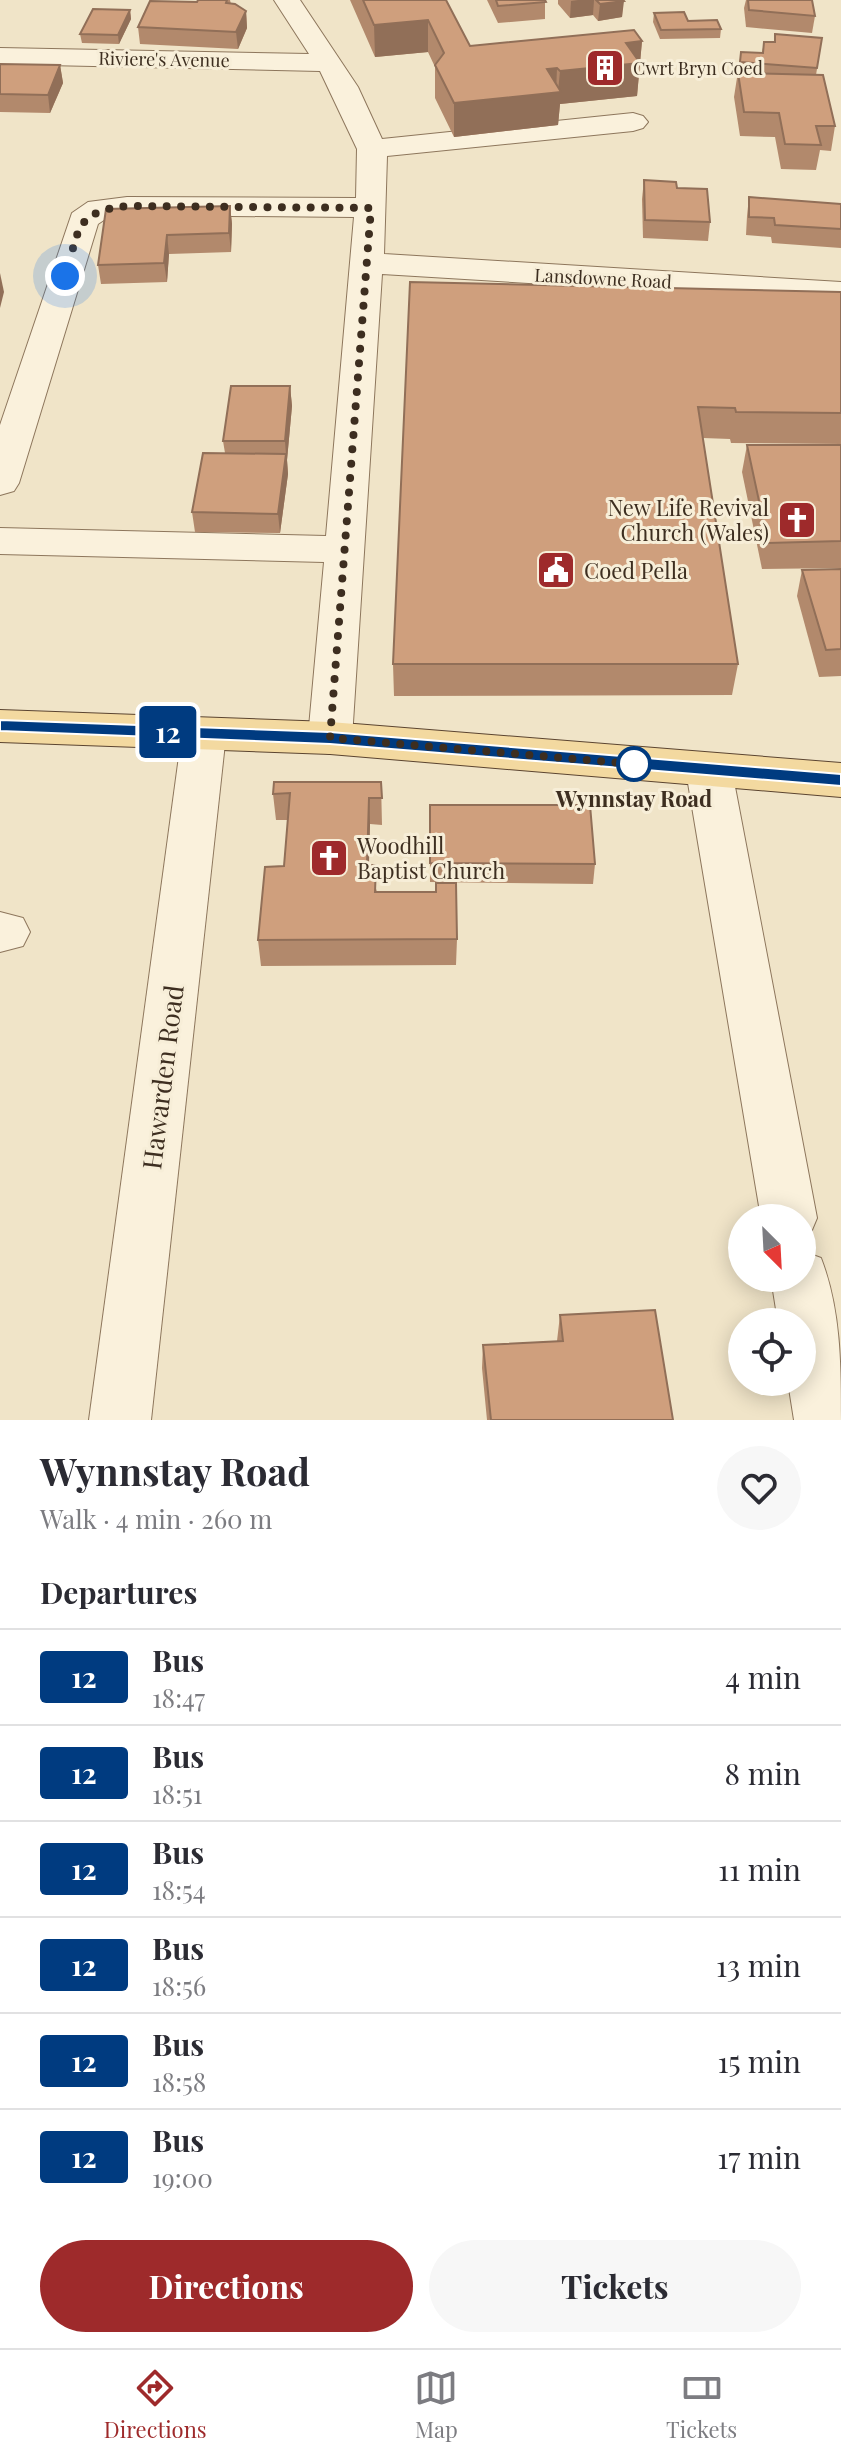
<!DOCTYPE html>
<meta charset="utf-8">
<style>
:root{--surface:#fff;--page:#f7f7f7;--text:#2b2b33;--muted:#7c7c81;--line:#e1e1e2;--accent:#9e2a2b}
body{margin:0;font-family:"Playfair Display",serif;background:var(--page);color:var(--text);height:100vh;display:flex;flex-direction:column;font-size:30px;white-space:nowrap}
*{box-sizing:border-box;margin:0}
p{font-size:26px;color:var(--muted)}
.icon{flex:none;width:44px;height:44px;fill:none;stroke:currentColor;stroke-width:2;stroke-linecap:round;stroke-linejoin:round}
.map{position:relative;height:1420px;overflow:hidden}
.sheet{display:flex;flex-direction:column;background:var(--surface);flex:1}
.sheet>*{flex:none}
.badge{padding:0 16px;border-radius:6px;font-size:28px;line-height:52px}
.needle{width:52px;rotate:156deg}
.fabs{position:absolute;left:728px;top:1204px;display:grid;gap:16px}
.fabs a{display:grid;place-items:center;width:88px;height:88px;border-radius:50%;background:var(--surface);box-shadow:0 4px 20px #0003;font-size:40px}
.you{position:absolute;width:40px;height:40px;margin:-20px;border:6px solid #fff;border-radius:50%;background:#1a73e8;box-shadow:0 0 0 12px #1a73e833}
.map>.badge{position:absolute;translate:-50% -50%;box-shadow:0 0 0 4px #fff}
h2{padding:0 40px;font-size:30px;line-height:72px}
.round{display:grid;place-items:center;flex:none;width:84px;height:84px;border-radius:42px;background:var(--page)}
.head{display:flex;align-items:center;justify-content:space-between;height:136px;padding:0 40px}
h1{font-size:38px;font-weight:700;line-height:60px}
.action{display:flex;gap:16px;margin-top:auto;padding:16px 40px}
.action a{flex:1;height:92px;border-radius:48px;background:var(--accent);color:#fff;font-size:32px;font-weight:700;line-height:92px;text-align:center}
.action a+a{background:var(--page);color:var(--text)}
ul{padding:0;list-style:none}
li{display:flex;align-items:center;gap:24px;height:96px;padding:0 40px;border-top:2px solid var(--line)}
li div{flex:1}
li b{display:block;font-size:30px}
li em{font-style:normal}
li .badge{min-width:88px;font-weight:700;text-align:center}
.menu{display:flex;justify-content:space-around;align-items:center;height:112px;border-top:2px solid var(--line);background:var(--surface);font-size:22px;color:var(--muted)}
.menu a{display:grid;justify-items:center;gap:4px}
.menu .current{color:var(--accent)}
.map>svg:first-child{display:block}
</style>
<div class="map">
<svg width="841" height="1420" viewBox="0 0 841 1420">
<rect width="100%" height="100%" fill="#f0e4c8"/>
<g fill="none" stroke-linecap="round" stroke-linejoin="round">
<defs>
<g id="minor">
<path d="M274 0H300L358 87 382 139 633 113 643 116 648 122 643 128 633 131 387 156 384 254 841 282V302L382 274 352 738 346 750 330 754 314 750 308 738 324 562 0 554V528L326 536 354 217 127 215 107 218 98 224 19 483 14 491 0 495V425L72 213 88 202 127 197 356 198 357 149 320 71 0 64V48L309 54Z"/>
<path d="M204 718 220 723 226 734 151 1420H89L182 734 188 723Z"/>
<path d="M709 754 725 759 732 771 817 1218 809 1237 802 1239V1218H761L686 771 693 759Z"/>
<path d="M0 912 23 918 30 932 23 946 0 952Z"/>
<path d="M802 1251 821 1258C841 1310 841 1365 841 1420H794L788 1382H802V1322H778L771 1278H802Z"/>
</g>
<path id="major" d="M0 710 330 722 841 763V797L330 754 0 742Z"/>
</defs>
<use href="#minor" stroke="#8d765c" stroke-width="2"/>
<use href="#major" stroke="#5b4430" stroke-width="2"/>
<use href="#minor" fill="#faf1dc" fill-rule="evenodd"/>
<use href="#major" fill="#f3d9a0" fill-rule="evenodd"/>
</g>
<g fill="#b2896c">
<path d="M198 0H230L231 4 246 11 247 28 238 49 140 44 138 27 197 2Z"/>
<path d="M350 0H446L470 46 642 41 637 96 560 104 558 125 454 137 435 98V67L428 52 375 57Z"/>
<path d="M487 0H545V19L498 23Z"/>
<path d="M558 0H623L622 17 598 21 593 15 570 18 558 4Z"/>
<path d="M746 0H812L815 16 812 33 746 27 744 8Z"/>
<path d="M130 10 131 19 119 44 82 43 80 34Z"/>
<path d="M654 13 721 29 720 38 660 39 653 22Z"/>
<path d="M775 34 822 38 816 75 835 126 831 151 820 150 816 170 781 169 775 137 740 136 734 97 741 52 762 53 764 42H774Z"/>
<path d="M0 64 60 65 63 83 50 113 0 112Z"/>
<path d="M644 180 710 222 708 241 643 238 642 199Z"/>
<path d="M749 197 841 204V248L772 243 771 237 746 235 747 216Z"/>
<path d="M230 206 232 224 231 252 169 254 167 282 101 284 98 265Z"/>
<path d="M410 282 841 292V444L731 443 730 439 703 438 738 664 732 695 394 696 393 664Z"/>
<path d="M290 386 292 406 287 460 288 474 280 533 195 532 192 512 225 453 223 441Z"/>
<path d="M747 445H841V568L762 569 742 472Z"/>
<path d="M841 569V676L819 677 797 596 802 570Z"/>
<path d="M381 782 382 825 370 824 369 865 377 892 457 939 456 965 261 966 258 940 284 866 288 820H276L273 794Z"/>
<path d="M430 805 595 864 593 884 430 882Z"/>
<path d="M560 1315 673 1420H487L482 1368 483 1345 557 1341Z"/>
</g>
<g fill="#916f58">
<path d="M578 0H594L593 15 570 18 571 1Z"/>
<path d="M624 1 622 17 598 21 600 4Z"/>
<path d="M130 10 131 19 119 44 118 35Z"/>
<path d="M246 11 247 28 238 49 236 32Z"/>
<path d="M428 20V52L375 57 374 25Z"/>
<path d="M642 41 637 96 560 104 558 125 454 137V103L547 69 557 68 556 93 558 92 560 71 626 43Z"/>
<path d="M60 65 63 83 50 113 48 95Z"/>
<path d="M230 206 232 224 231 252 229 233Z"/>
<path d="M167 235 169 254 167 282 164 263Z"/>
<path d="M0 273 4 292 0 308Z"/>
<path d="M290 386 292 406 287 460 288 474 280 533 278 514 286 455 285 441Z"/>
<path d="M369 798 370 824 368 892 367 865Z"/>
</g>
<g fill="#cf9f7d" stroke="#916f58" stroke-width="2">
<path d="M198 0H227L226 3 235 4 246 11 236 32 138 27 150 1 197 2Z"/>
<path d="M363 0H446L470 46 634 30 642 41 626 43 640 63 560 71 557 68 547 69 561 92 454 103 435 65 444 53 428 20 374 25Z"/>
<path d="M496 0H545L546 2 498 6Z"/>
<path d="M596 0H623L624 1 600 4Z"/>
<path d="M748 0H812L815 16 749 10Z"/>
<path d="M93 9 130 10 118 35 80 34Z"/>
<path d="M684 12 688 21 717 20 721 29 661 30 654 13Z"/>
<path d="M775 34 822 38 817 68 740 62 741 52 763 53 764 42H775Z"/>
<path d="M0 64 60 65 48 95 0 94Z"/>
<path d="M738 73 823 75 835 126H816L821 145 785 144 779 113 744 112Z"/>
<path d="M644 180 676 182 677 188 707 189 710 222 645 220Z"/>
<path d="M749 197 841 204V229L775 225 774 218 749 217Z"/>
<path d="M230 206 229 233 167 235 164 263 98 265 106 209Z"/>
<path d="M410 282 841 292V413L736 412 735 408 698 407 738 664H393Z"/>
<path d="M231 386H290L285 441H223Z"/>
<path d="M747 445H841V541L768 543Z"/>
<path d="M203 453 286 454 278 514 192 512Z"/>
<path d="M841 569V649L826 650 802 570Z"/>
<path d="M274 782H381L382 798H369L367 865H376L375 892H436V883H456L457 939 258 940 265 867 284 866 290 793 273 794Z"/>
<path d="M430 805H590L595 864 430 863Z"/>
<path d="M655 1310 673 1420H491L483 1345 563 1341 560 1315Z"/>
</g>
<path fill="#003b80" stroke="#fff" stroke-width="2" d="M0 720 330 732 841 774V786L330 744 0 731Z"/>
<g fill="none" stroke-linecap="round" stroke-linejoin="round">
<path stroke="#3d2e20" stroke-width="8" stroke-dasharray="0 14.4" d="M65 276C80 230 73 212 127 206L371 208 330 738 646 765 634 764"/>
</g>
<defs>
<symbol id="building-square" viewBox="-11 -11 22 22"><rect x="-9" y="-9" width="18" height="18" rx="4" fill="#9e2a2b" stroke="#f7eed8"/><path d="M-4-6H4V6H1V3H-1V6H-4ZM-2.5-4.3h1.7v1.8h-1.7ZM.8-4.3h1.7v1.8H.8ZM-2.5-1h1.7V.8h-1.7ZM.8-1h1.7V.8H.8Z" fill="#fff"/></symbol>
<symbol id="church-square" viewBox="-11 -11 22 22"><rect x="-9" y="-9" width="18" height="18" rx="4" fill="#9e2a2b" stroke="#f7eed8"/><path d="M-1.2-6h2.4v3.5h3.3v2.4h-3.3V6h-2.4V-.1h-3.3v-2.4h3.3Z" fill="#fff"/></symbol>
<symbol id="civic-square" viewBox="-11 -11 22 22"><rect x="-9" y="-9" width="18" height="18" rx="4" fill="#9e2a2b" stroke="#f7eed8"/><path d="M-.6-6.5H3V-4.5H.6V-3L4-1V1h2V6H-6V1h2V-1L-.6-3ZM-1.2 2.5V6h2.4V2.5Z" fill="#fff"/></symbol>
</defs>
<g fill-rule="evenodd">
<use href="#building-square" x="583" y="46" width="44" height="44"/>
<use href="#church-square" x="775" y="498" width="44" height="44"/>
<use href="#civic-square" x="534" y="548" width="44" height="44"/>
<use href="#church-square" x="307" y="836" width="44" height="44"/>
</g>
<circle fill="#fff" stroke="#003b80" stroke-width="4" cx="634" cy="764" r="16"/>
<g text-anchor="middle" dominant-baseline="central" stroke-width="6" stroke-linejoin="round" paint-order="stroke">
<g font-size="18" fill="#3d2e20" stroke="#f7eed8">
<text transform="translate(164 59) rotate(1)">Riviere's Avenue</text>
<text transform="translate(603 278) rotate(3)">Lansdowne Road</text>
</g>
<g font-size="18" fill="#3d2e20" stroke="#f7eed8" text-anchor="start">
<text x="633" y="68">Cwrt Bryn Coed</text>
</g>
<g font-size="22" fill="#3d2e20" stroke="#f7eed8" text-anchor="start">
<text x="769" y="507" text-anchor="end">New Life Revival<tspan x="769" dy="25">Church (Wales)</tspan></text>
<text x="584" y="570">Coed Pella</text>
<text x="357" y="845">Woodhill<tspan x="357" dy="25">Baptist Church</tspan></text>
</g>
<g font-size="22" font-weight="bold" fill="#3d2e20" stroke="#f7eed8">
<text x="634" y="798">Wynnstay Road</text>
</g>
<g font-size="26" fill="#3d2e20" stroke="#f7eed8">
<text transform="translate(162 1077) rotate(-83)">Hawarden Road</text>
</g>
</g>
</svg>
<div class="fabs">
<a><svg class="needle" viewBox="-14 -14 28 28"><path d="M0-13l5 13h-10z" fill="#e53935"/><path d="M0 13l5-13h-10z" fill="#7c7c81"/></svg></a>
<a><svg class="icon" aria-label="locate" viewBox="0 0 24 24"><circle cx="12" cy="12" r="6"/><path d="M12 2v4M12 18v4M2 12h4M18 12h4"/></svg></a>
</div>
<div class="you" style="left:65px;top:276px"></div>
<b class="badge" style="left:168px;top:732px;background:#003b80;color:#fff">12</b>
</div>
<section class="sheet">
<div class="head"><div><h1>Wynnstay Road</h1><p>Walk · 4 min · 260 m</p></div><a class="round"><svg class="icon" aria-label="heart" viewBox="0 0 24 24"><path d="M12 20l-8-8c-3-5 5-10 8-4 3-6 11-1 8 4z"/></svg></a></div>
<h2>Departures</h2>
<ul>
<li><span class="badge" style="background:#003b80;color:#fff">12</span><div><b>Bus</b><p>18:47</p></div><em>4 min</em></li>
<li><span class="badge" style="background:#003b80;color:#fff">12</span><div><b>Bus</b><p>18:51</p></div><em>8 min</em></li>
<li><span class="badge" style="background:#003b80;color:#fff">12</span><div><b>Bus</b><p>18:54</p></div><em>11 min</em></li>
<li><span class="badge" style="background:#003b80;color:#fff">12</span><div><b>Bus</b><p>18:56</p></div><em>13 min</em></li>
<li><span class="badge" style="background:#003b80;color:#fff">12</span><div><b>Bus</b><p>18:58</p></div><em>15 min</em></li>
<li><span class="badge" style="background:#003b80;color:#fff">12</span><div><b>Bus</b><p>19:00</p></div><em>17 min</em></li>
</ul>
<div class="action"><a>Directions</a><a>Tickets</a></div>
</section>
<nav class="menu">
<a class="current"><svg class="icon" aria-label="directions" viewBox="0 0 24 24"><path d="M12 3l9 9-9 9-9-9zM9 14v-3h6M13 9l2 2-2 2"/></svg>Directions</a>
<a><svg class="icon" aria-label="map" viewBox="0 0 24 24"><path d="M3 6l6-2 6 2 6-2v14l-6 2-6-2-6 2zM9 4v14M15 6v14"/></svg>Map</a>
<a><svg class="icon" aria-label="tickets" viewBox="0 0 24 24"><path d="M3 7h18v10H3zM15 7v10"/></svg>Tickets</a>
</nav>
